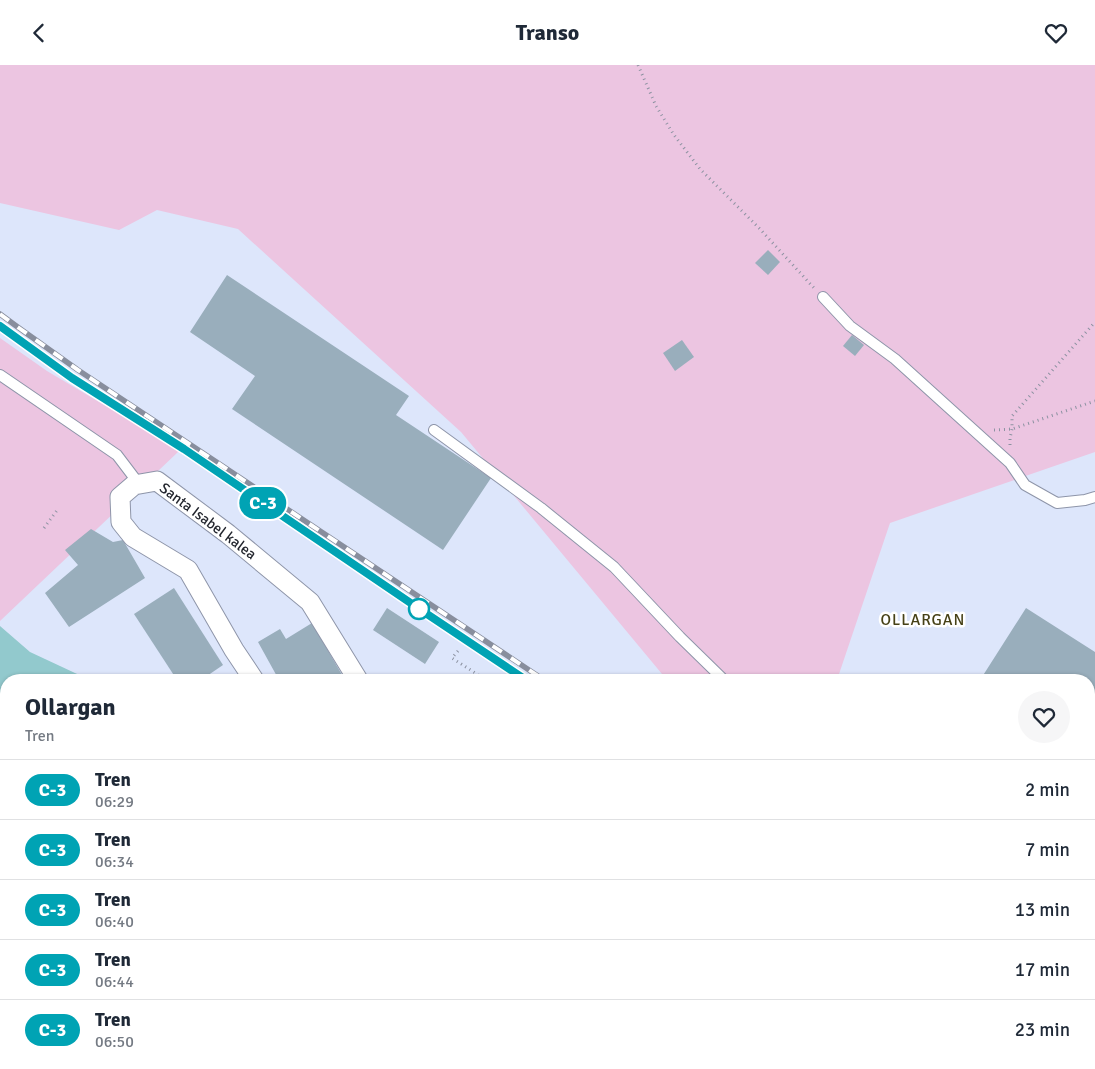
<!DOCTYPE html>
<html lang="es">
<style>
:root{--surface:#fff;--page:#f6f6f7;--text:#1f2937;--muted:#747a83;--line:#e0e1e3}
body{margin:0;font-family:Signika,sans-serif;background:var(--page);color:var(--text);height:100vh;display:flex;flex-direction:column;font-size:19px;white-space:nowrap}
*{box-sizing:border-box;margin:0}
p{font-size:16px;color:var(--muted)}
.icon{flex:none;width:28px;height:28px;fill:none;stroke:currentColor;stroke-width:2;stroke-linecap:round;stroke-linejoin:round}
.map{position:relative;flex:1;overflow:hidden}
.drawer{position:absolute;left:0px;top:609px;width:1095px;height:396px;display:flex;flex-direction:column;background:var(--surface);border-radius:20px 20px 0 0;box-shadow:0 1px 4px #0004}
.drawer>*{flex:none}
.badge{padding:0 10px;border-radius:16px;font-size:18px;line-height:32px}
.map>.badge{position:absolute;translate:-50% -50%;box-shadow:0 0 0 2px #fff}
.round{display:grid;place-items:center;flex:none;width:52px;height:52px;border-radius:26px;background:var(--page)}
.overview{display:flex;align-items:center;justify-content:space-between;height:85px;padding:0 25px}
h1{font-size:24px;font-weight:700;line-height:38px}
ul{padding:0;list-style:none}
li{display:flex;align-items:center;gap:15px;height:60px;padding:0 25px;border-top:1px solid var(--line)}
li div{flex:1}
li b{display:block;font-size:19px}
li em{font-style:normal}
li .badge{min-width:55px;font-weight:700;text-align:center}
header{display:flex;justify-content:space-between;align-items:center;height:65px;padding:0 25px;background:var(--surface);font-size:22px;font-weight:700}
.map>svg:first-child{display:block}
</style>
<header><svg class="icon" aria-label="back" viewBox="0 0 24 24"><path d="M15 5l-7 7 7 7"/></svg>Transo<svg class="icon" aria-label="heart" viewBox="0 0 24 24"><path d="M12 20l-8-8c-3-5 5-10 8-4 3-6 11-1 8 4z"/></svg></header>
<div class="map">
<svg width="1095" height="1004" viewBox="0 0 1095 1004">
<rect width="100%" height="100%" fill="#dde6fb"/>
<g fill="#ecc5e1">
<path d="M0 0H1095V387L890 458 837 615H667L461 367 238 164 157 145 119 165 0 138Z"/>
<path d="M0 273 47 306 153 369 165 372 184 384 178 387 0 556Z"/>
<path d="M973 999H1043L1049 1004H975Z"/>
</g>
<g fill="#92c9cd">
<path d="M0 561 30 587 90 615H6V784L0 778Z"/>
<path d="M153 999H383L385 1004H156Z"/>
</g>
<g fill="#99aebc">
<path d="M768 185 780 197 768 210 755 198Z"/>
<path d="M227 210 409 331 396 350 491 413 443 485 232 344 255 311 190 267Z"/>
<path d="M852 270 864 280 855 291 843 281Z"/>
<path d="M682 275 694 292 675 306 663 288Z"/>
<path d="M91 464 113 477 123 475 145 513 69 562 45 528 78 500 65 485Z"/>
<path d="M174 523 223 600 201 615H177L134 549Z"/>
<path d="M387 543 439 577 425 599 373 565Z"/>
<path d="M1026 543 1095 587V680L1093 682 1089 679V615H987L982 612Z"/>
<path d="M312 558 345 615H279L258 577 280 564 286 574Z"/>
<path d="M1089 741 1095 745V775L1089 771Z"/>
<path d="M1089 797 1095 801V833L1089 829Z"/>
<path d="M1089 859 1095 863V889L1089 885Z"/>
<path d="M6 935V999H96L99 1004H0V940Z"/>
<path d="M473 999H501L505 1004H467Z"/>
<path d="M574 999H653L658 1004H579Z"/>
<path d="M722 999H797L802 1004H728Z"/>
<path d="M934 999H964L965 1004H936Z"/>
</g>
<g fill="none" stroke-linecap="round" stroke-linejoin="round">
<defs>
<g id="lane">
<path d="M823 232 850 261 895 294 1010 398 1025 420 1057 438 1085 435 1095 432"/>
<path d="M0 310 117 390 139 419"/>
<path d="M434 365 541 443 614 502 680 572 724 615"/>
</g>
<g id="street">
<path d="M254 615 234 585 188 505 133 472 121 457 120 432 134 420 157 416 228 469 310 537 358 615"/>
<path d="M1089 731 1095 735"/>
<path d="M1089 787 1095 791"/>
<path d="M1089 847 1095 851"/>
<path d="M0 864 6 867"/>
<path d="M126 999 130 1004"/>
<path d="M554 999 559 1004"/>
<path d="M679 999 684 1004"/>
<path d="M460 1004 466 999"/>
</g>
<path id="secondary" d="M0 820 6 821"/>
</defs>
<use href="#lane" stroke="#8e95a9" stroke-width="12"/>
<use href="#street" stroke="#8e95a9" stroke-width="21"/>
<use href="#secondary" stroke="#8e95a9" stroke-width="28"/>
<g stroke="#8c92a1" stroke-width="3" stroke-dasharray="1 4" stroke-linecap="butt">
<path d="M638 0 656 41 674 70 700 104 759 163 814 223"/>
<path d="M994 365 1012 364 1095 336"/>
<path d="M1010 380V373L1012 364V351L1095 257"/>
<path d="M44 463 58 444"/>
<path d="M458 586 452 593 486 615"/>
<path d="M403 999 406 1004"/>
<path d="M807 999 812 1004"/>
</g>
<use href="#lane" stroke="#fff" stroke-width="10"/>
<use href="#street" stroke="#fff" stroke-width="19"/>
<use href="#secondary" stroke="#fff" stroke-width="26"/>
<defs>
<g id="rail">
<path d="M0 249 19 263 78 305 544 615"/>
<path d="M0 261C59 306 123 344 185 385 299 461 412 539 526 615"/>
<path d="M1089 993 1095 998"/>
<path d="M1081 999 1087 1004"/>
</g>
</defs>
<use href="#rail" stroke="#888e9d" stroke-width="5.5"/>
<use href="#rail" stroke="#fff" stroke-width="4" stroke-dasharray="11" stroke-linecap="butt"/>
</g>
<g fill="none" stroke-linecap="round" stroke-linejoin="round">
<defs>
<path id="line" d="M0 261 72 313 184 384 418 543 526 615"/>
</defs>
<use href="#line" stroke="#fff" stroke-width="11"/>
<use href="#line" stroke="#00a3b4" stroke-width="8"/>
</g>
<circle fill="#fff" stroke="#00a3b4" stroke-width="2.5" cx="419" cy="544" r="10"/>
<g text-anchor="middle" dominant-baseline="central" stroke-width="5" stroke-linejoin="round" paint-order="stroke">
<g font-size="15" fill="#23262e" stroke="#fff">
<text transform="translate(208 456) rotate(37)">Santa Isabel kalea</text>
</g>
<g font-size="16" letter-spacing="1" fill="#464117" stroke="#fff">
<text x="923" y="555">OLLARGAN</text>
</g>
</g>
</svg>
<b class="badge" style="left:263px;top:438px;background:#00a3b4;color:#fff">C-3</b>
<section class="drawer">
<div class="overview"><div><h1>Ollargan</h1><p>Tren</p></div><a class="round"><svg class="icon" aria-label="heart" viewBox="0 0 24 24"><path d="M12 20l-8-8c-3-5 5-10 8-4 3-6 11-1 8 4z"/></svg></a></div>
<ul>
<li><span class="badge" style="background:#00a3b4;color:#fff">C-3</span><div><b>Tren</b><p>06:29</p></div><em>2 min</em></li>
<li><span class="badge" style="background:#00a3b4;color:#fff">C-3</span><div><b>Tren</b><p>06:34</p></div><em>7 min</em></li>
<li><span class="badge" style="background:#00a3b4;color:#fff">C-3</span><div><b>Tren</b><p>06:40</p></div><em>13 min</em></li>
<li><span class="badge" style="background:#00a3b4;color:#fff">C-3</span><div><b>Tren</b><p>06:44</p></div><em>17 min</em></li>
<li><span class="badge" style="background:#00a3b4;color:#fff">C-3</span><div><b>Tren</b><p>06:50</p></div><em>23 min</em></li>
</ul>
</section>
</div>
